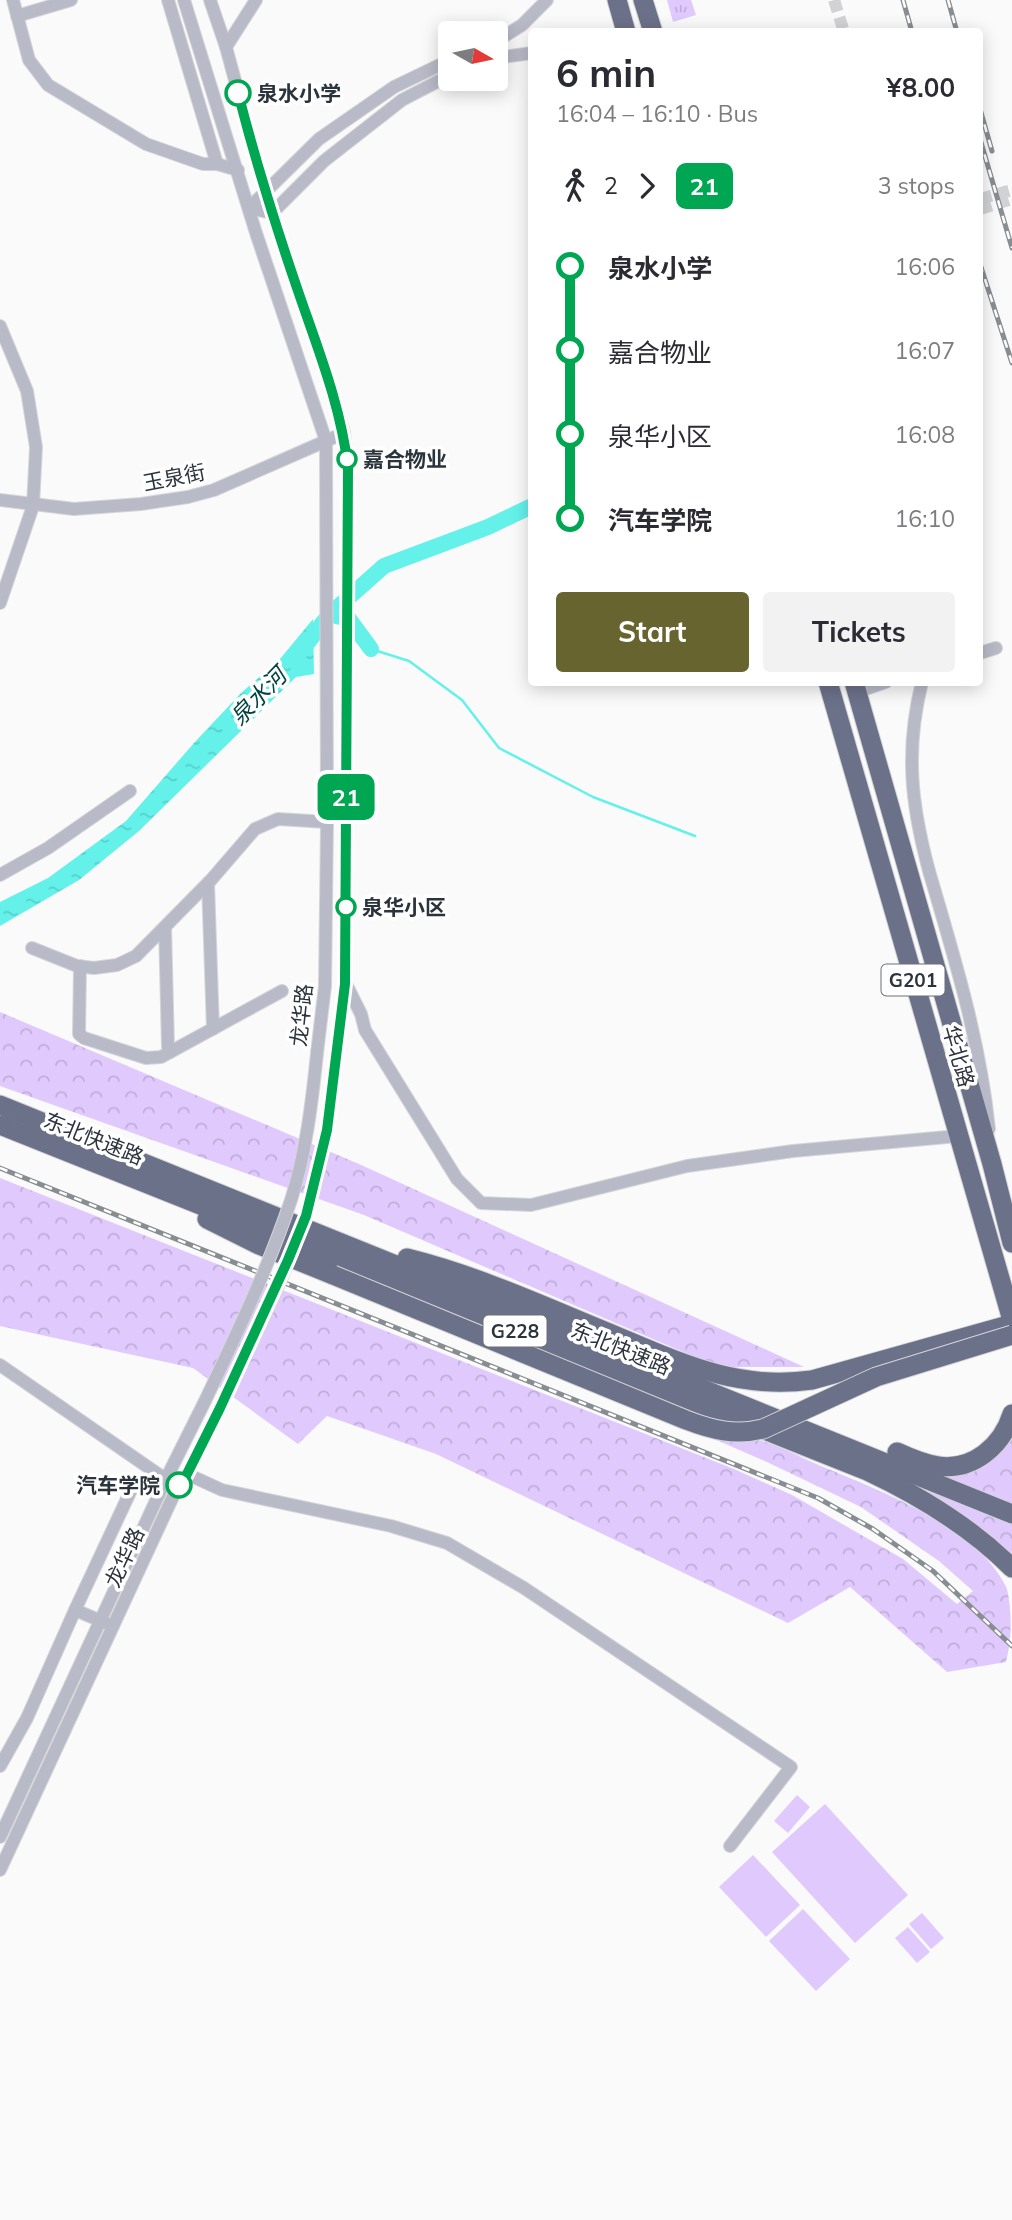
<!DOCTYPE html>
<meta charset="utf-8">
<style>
:root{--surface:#fff;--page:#f2f2f3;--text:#2b2b33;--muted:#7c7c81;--accent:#676430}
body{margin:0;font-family:Mulish,"Noto Sans SC",sans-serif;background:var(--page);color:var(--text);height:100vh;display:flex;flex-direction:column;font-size:26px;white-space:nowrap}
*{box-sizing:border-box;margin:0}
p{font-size:23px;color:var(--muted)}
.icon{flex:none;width:38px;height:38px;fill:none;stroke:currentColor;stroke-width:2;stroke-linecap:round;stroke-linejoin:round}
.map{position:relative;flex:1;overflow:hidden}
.drawer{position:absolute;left:528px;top:28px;width:455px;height:658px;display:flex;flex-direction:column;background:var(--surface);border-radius:7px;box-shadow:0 4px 18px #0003}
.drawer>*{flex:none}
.badge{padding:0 14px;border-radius:10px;font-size:24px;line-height:46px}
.needle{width:46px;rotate:99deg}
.tools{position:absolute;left:438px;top:21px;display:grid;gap:14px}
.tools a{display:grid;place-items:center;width:70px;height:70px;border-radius:7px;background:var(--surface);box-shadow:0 4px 18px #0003;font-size:35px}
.map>.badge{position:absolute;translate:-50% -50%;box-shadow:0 0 0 4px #fff}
.legs{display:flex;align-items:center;gap:10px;height:77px;padding:0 28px;font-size:23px}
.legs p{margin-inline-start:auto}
.head{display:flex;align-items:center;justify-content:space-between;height:119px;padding:0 28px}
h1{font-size:38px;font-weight:700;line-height:52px}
.cta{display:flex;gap:14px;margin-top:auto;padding:14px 28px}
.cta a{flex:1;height:80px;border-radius:7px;background:var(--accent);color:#fff;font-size:28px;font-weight:700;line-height:80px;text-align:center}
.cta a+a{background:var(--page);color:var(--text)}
ul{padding:0 28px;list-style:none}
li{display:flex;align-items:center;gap:24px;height:84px;font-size:26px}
li i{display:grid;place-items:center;width:10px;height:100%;margin:0 9px;background:currentColor}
li i::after{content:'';width:18px;height:18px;margin:-9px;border:5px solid;border-radius:50%;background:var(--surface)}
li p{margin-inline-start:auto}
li:first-child i{background:linear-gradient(#0000 50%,currentColor 0)}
li:last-child i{background:linear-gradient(currentColor 50%,#0000 0)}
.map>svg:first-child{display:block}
</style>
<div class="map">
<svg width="1012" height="2220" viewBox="0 0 1012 2220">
<defs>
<pattern id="grass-tufts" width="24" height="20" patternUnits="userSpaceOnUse" patternTransform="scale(1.75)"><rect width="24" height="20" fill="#e0c9fd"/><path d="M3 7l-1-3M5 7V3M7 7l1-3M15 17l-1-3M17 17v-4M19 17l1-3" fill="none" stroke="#c0adda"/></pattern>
<pattern id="forest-crowns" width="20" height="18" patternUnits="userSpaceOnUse" patternTransform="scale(1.75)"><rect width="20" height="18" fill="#e0c9fd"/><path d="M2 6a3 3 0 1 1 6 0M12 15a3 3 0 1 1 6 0" fill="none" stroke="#c0adda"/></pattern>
<pattern id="water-ripples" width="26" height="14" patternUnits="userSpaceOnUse" patternTransform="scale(1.75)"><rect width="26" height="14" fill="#63f1ea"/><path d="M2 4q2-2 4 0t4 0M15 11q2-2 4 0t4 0" fill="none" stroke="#56cfca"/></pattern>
</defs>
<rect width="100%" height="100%" fill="#fafafa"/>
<path fill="url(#grass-tufts)" d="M667 0H691L696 15 673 22Z"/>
<g fill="url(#forest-crowns)">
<path d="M0 1012 359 1164 804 1367H718L364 1215 0 1086Z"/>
<path d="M0 1178 734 1469 792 1495 903 1559 957 1604 973 1591 939 1561 861 1507 767 1462 712 1438C728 1439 749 1436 765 1442 782 1447 798 1456 814 1463 873 1488 980 1527 1007 1589 1012 1611 1012 1639 1006 1662L947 1672 850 1587 788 1623 436 1454 327 1416 298 1444 193 1368 0 1326Z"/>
<path d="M1012 1431V1504L928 1470 942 1471Z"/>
<path d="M908 1481 1012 1521V1559Z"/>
</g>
<g fill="#e0c9fd">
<path d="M797 1795 810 1807 788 1833 774 1821Z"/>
<path d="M825 1804 908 1895 855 1943 772 1852Z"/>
<path d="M753 1855 800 1905 766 1937 719 1887Z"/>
<path d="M803 1909 850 1959 816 1991 769 1941Z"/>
<path d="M922 1913 944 1938 931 1949 909 1924Z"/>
<path d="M908 1927 930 1952 917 1963 895 1938Z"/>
</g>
<path fill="url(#water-ripples)" d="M313 619 314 674 296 677 139 831 79 880 0 926V902L48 878 126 821 194 743 241 693 280 659Z"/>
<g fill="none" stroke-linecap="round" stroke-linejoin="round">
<path stroke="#63f1ea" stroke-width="2.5" d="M371 649 409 661 462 700 499 748 593 797 695 836"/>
<g stroke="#63f1ea" stroke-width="16">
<path d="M336 616 349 619 371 649"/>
<path d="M302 650 329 615 384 566 488 527 532 506"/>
</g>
<g stroke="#d1d2d4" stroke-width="12" stroke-dasharray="12 6" stroke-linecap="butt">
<path d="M834 0 844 32"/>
<path d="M980 199 1012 190"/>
<path d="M980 209 1012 199"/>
</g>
<defs>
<g id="minor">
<path d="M13 0 29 60 48 85 146 144 203 164H217L238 170"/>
<path d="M168 0 217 164"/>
<path d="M184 0 256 233 326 441 327 822 325 986 317 1053"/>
<path d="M210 0 226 47 265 192 331 387 344 433 348 468 345 984 337 1053"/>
<path d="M17 16 71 0"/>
<path d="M495 42 522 25 547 0"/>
<path d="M226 47 256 0"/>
<path d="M495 58 532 53"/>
<path d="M249 208 319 139 394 87 450 60"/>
<path d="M249 208 272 213 324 161 402 100 450 75"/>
<path d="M0 326 27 391 36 447 33 506 0 603"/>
<path d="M0 500 74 509 141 504 188 497 214 490 344 433"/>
<path d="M980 653 996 648"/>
<path d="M857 692 886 682"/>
<path d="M929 871C954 956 980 1040 989 1129"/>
<path d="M0 875 48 848 130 791"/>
<path d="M208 883 213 1029"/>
<path d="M165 927 168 1047 170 1052"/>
<path d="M32 948 77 966 94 968 117 965 136 956 211 880 255 829 278 819 327 822"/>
<path d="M80 966 79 1034 84 1038 146 1058 161 1057 282 991"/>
<path d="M346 984 361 1014 365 1030 457 1179 481 1203 531 1205 687 1166 793 1151 958 1136"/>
<path d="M0 1365 171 1483"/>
<path d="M187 1474 222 1490 391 1526 447 1543 524 1588 791 1767 730 1846"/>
<path d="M75 1610 106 1623"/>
<path d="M0 1766 27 1718 75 1610 133 1486"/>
<path d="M0 1837 166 1479 205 1401"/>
<path d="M0 1870 177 1488 187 1474 220 1408"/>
</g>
<g id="highway">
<path d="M617 0 626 32"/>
<path d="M643 0 653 32"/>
<path d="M828 682 1012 1320"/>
<path d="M854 682 992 1164 1012 1243"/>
<path d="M0 1105 1012 1514"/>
<path d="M0 1125 867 1471C920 1496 971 1527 1012 1568"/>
<path d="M207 1219 259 1245 333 1275"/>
<path d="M407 1258C476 1275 541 1305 607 1332 677 1361 735 1391 812 1380L1012 1324"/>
<path d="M897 1452C910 1458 924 1464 938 1466 973 1471 1002 1446 1012 1414"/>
</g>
</defs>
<use href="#minor" stroke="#d5d6d8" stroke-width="14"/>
<use href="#highway" stroke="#d5d6d8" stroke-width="21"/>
<use href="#minor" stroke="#b8bac7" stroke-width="12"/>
<use href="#highway" stroke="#6c718a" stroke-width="19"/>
<defs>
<g id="rail">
<path d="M903 0 912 32"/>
<path d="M948 0 957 32"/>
<path d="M980 109 992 151"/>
<path d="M980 139 1012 248"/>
<path d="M980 264 1012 363"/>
<path d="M0 1168 818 1498 873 1529 933 1571 1012 1646"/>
</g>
</defs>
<use href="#rail" stroke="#888d91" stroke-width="5"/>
<use href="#rail" stroke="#fff" stroke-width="2.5" stroke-dasharray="8" stroke-linecap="butt"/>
<defs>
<g id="minor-bridge">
<path d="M922 682C905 750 911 804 929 871"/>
<path d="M205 1401C236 1335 268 1269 291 1200 306 1153 312 1102 317 1053"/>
<path d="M220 1408C250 1345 283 1282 306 1216 324 1163 330 1108 337 1053"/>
</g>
<path id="highway-bridge" d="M333 1275 686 1420C712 1430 735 1436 763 1429L876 1377 1012 1335"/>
</defs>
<use href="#minor-bridge" stroke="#d5d6d8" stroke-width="14" stroke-linecap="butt"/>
<use href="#highway-bridge" stroke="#d5d6d8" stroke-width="21" stroke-linecap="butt"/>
<use href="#minor-bridge" stroke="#b8bac7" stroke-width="12"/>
<use href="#highway-bridge" stroke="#6c718a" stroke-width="19"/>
</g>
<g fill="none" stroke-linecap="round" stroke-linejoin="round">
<defs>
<path id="line-1" d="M179 1485 187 1474 220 1408 288 1260 306 1216 327 1130 345 984 348 468C341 405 317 347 297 288 275 224 255 159 238 93"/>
</defs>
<use href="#line-1" stroke="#fff" stroke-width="16"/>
<use href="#line-1" stroke="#00a651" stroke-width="10"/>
</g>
<g fill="#fff" stroke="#00a651" stroke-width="3.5">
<circle cx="238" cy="93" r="12"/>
<circle cx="347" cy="459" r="9"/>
<circle cx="346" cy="907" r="9"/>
<circle cx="179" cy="1485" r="12"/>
</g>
<g text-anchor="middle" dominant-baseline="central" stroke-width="7" stroke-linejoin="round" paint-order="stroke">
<g fill="#fff" stroke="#6b7176" stroke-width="2">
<rect x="881.5" y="964.5" width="63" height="31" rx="5"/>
<rect x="483.5" y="1315.5" width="63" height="31" rx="5"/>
</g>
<g font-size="19" font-weight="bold" fill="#2b343c">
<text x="913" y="980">G201</text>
<text x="515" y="1331">G228</text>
</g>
<g font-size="21" font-weight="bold" fill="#2b343c" stroke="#fff" text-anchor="start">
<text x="257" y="93">泉水小学</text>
<text x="363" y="459">嘉合物业</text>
<text x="362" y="907">泉华小区</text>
<text x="160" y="1485" text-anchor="end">汽车学院</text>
</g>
<g font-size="21" fill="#2b343c" stroke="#fff">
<text transform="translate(174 477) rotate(-11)">玉泉街</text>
<text transform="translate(301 1015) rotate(-84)">龙华路</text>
<text transform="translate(959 1056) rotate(74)">华北路</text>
<text transform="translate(94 1138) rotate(22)">东北快速路</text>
<text transform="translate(621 1348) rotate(22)">东北快速路</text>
<text transform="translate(124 1557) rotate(-65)">龙华路</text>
</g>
<g font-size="23" font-style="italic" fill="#004341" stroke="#fff">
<text transform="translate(258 696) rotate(-46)">泉水河</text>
</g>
</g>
</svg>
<div class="tools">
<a><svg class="needle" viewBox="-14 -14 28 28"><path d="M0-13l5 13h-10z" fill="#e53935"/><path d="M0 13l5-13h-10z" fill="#7c7c81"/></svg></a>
</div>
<b class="badge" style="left:346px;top:797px;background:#00a651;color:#fff">21</b>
<section class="drawer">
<div class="head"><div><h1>6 min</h1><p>16:04 – 16:10 · Bus</p></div><b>¥8.00</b></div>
<div class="legs"><svg class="icon" aria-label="walk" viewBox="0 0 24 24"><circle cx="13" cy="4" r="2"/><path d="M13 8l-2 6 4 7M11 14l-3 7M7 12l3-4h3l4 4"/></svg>2<svg class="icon" aria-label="forward" viewBox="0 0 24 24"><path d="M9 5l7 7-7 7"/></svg><b class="badge" style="background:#00a651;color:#fff">21</b><p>3 stops</p></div>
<ul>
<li><i style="color:#00a651"></i><b>泉水小学</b><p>16:06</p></li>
<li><i style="color:#00a651"></i><span>嘉合物业</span><p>16:07</p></li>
<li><i style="color:#00a651"></i><span>泉华小区</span><p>16:08</p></li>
<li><i style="color:#00a651"></i><b>汽车学院</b><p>16:10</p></li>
</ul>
<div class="cta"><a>Start</a><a>Tickets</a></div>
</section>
</div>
